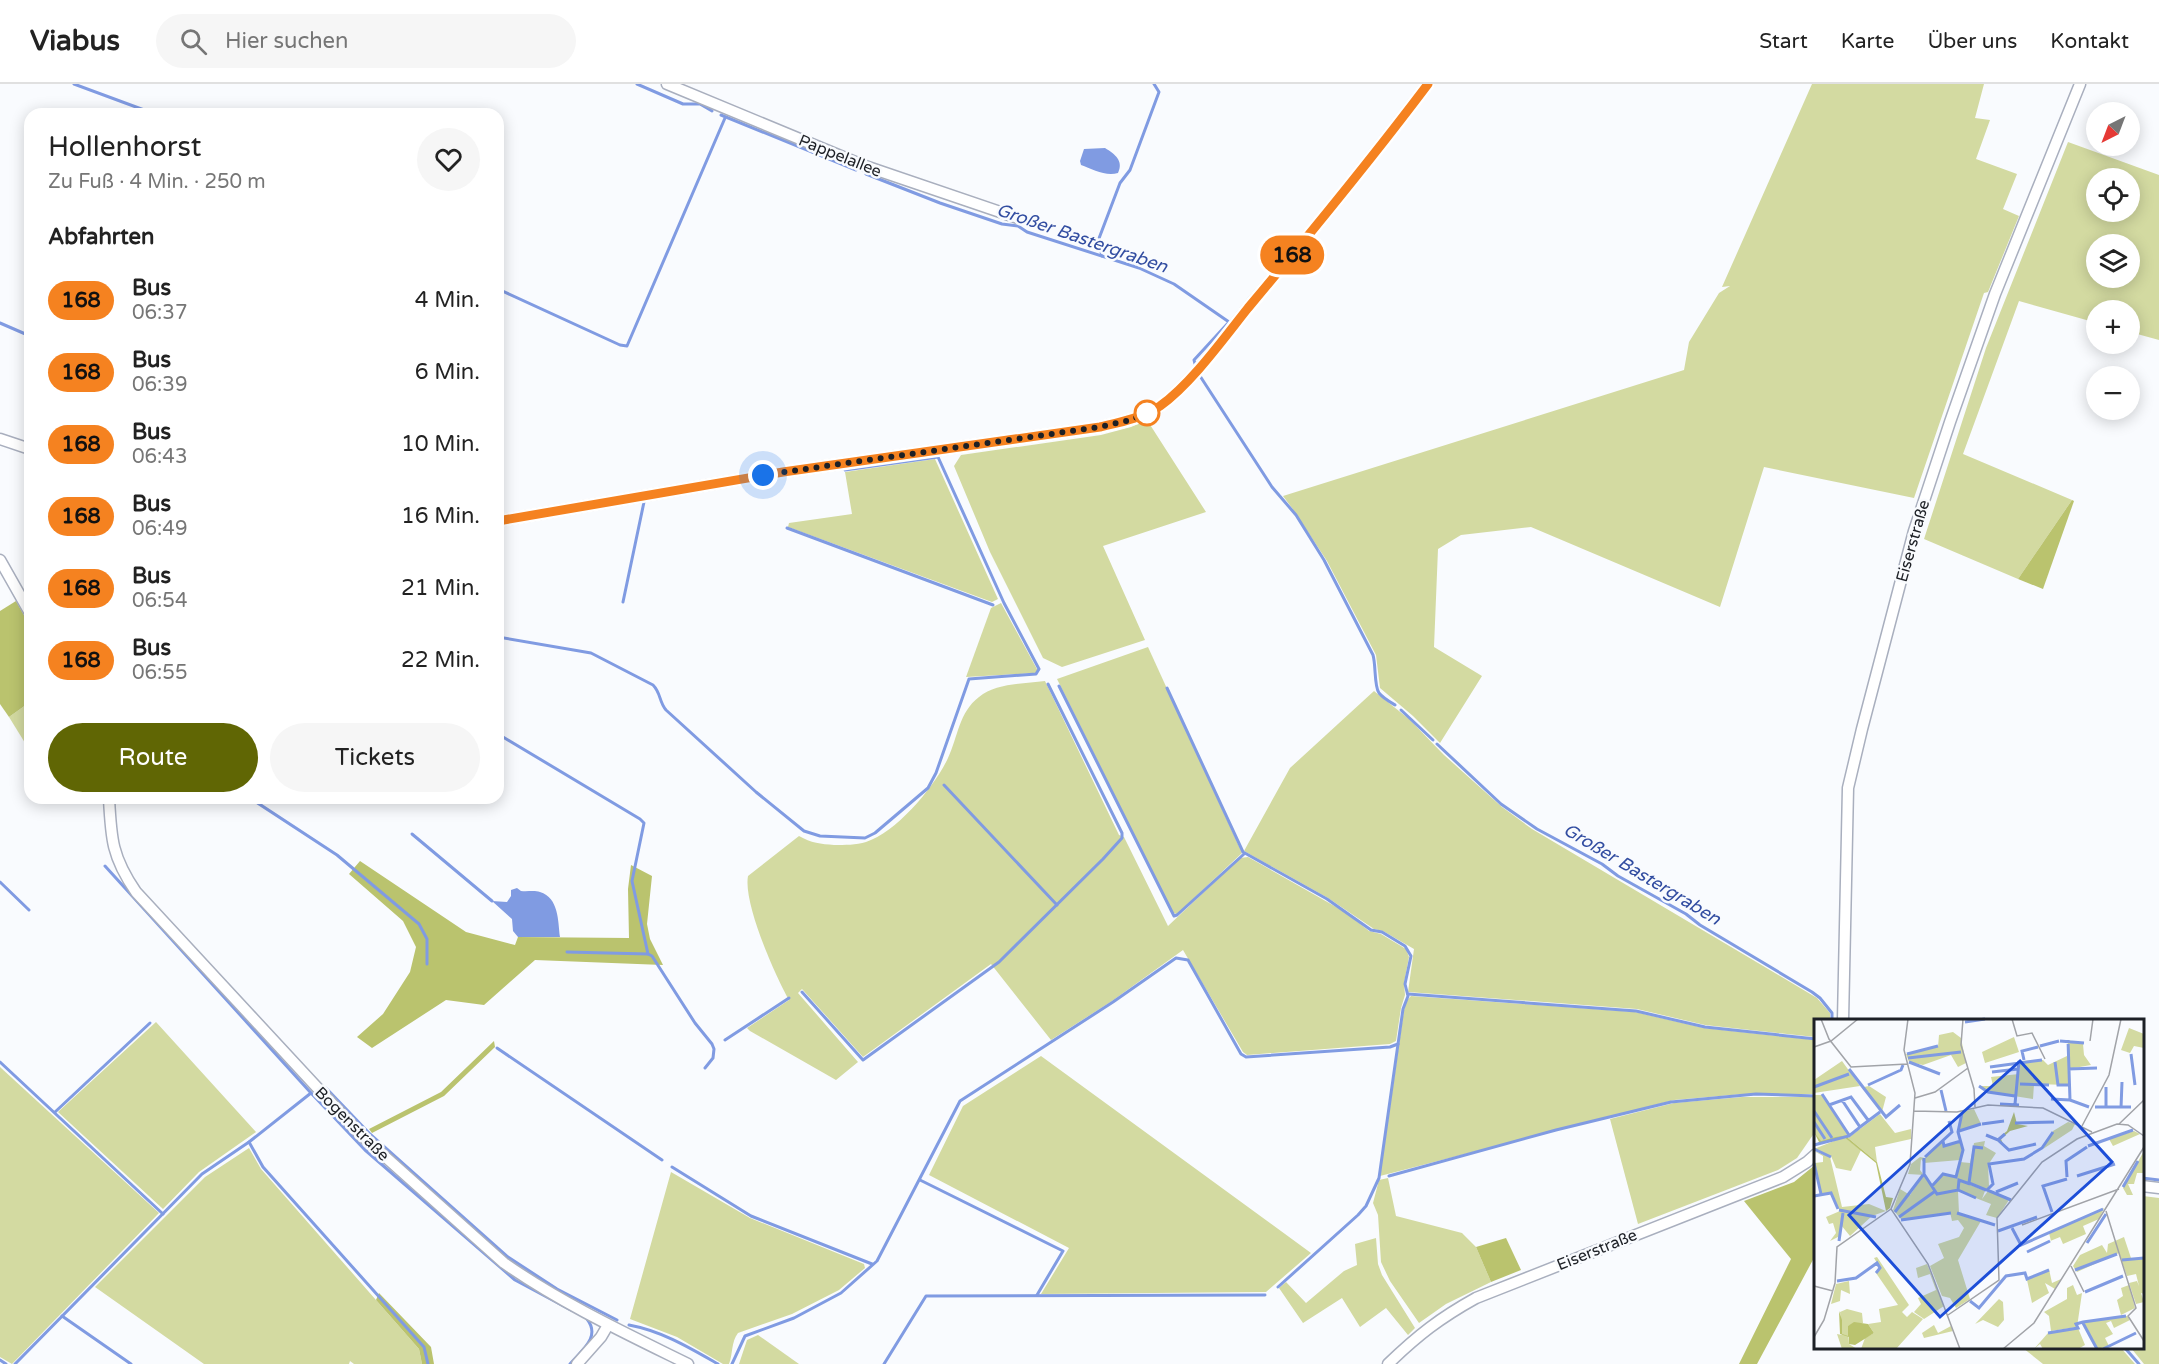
<!DOCTYPE html>
<html lang="de">
<meta charset="utf-8">
<style>
:root{--surface:#fff;--page:#f6f6f6;--text:#222;--muted:#767676;--line:#e0e0e0;--accent:#606604}
body{margin:0;font-family:"Varela Round",sans-serif;background:var(--page);color:var(--text);height:100vh;display:flex;flex-direction:column;font-size:22px;white-space:nowrap}
*{box-sizing:border-box;margin:0}
p{font-size:20px;color:var(--muted)}
.icon{flex:none;width:33px;height:33px;fill:none;stroke:currentColor;stroke-width:2;stroke-linecap:round;stroke-linejoin:round}
.map{position:relative;flex:1;overflow:hidden}
.panel{position:absolute;left:24px;top:24px;width:480px;height:696px;display:flex;flex-direction:column;background:var(--surface);border-radius:18px;box-shadow:0 3px 15px #0003}
.panel>*{flex:none}
.badge{padding:0 12px;border-radius:20px;font-size:21px;line-height:39px}
.needle{width:39px;rotate:222deg}
.fabs{position:absolute;left:2086px;top:18px;display:grid;gap:12px}
.fabs a{display:grid;place-items:center;width:54px;height:54px;border-radius:50%;background:var(--surface);box-shadow:0 3px 15px #0003;font-size:30px}
.you{position:absolute;width:30px;height:30px;margin:-15px;border:4px solid #fff;border-radius:50%;background:#1a73e8;box-shadow:0 0 0 9px #1a73e833}
.map>.badge{position:absolute;translate:-50% -50%;box-shadow:0 0 0 3px #fff}
h2{padding:0 24px;font-size:22px;line-height:54px}
.round{display:grid;place-items:center;flex:none;width:63px;height:63px;border-radius:32px;background:var(--page)}
.summary{display:flex;align-items:center;justify-content:space-between;height:102px;padding:0 24px}
h1{font-size:28px;font-weight:600;line-height:45px}
.button{display:flex;gap:12px;margin-top:auto;padding:12px 24px}
.button a{flex:1;height:69px;border-radius:36px;background:var(--accent);color:#fff;font-size:24px;font-weight:600;line-height:69px;text-align:center}
.button a+a{background:var(--page);color:var(--text)}
ul{padding:0;list-style:none}
li{display:flex;align-items:center;gap:18px;height:72px;padding:0 24px}
li div{flex:1}
li b{display:block;font-size:22px}
li em{font-style:normal}
li .badge{min-width:66px;font-weight:700;text-align:center}
header{display:flex;align-items:center;gap:36px;box-sizing:border-box;height:84px;padding:0 30px;background:var(--surface);border-bottom:2px solid var(--line)}
header strong{font-size:28px}
nav{display:flex;gap:33px;margin-inline-start:auto;font-size:21px}
.search{width:420px;height:54px;background:var(--page);display:flex;align-items:center;gap:15px;box-sizing:border-box;padding:0 21px;border-radius:33px;color:var(--muted);font-size:22px}
.map>svg:first-child{display:block}
</style>
<header>
<strong>Viabus</strong>
<div class="search"><svg class="icon" aria-label="search" viewBox="0 0 24 24"><circle cx="10" cy="10" r="6"/><path d="M15 15l6 6"/></svg>Hier suchen</div>
<nav><a>Start</a><a>Karte</a><a>Über uns</a><a>Kontakt</a></nav>
</header>
<div class="map">
<svg width="2159" height="1280" viewBox="0 0 2159 1280">
<rect width="100%" height="100%" fill="#f9fbfe"/>
<g fill="#d3daa1" fill-rule="evenodd">
<path d="M1812 0H1984L1975 34 1990 36 1976 75 2017 90 2003 125 2019 132 1988 208 1984 209 1914 414 1764 383 1720 523 1531 443 1461 451 1438 465 1434 563 1482 592 1440 659 1413 632 1380 604 1376 571 1327 477 1292 424 1283 412 1684 286 1689 258 1719 209 1730 202 1722 203Z"/>
<path d="M2068 58 2159 91V256L2130 248V226H2097V239L2019 217 1963 370 2072 416 2018 495 1924 455 1986 264ZM2097 94H2130V128H2097ZM2097 160H2130V194H2097Z"/>
<path d="M1147 336 1206 428 1103 462 1145 556 1062 583 1043 574 990 468 954 382 961 371 1101 351 1131 343Z"/>
<path d="M935 375 998 515 992 518 788 443 789 439 852 430 845 388Z"/>
<path d="M1001 519 1038 587 1036 589 966 593 991 524Z"/>
<path d="M1148 563 1242 769 1177 830 1173 829 1057 595Z"/>
<path d="M1045 597 1119 751 1124 753 1168 842 1240 774 1248 773 1345 828 1369 847 1381 850 1406 865 1409 873 1404 899 1405 911 1401 924 1396 957 1390 960 1247 971 1243 968 1183 866 1112 917 1051 956 991 880 863 973 802 905 798 909 858 978 836 996 750 947 747 944 789 916C775 891 743 819 748 792L799 752C811 759 821 760 834 761 845 761 856 761 866 758 897 748 935 702 948 674 958 653 959 628 979 613 996 599 1023 600 1045 597Z"/>
<path d="M1374 607 1409 635 1444 671 1502 723 1532 745 1817 914 1830 929V936H1816L1815 953 1705 941 1637 925 1408 908 1414 865 1383 847 1374 845 1328 814 1244 767 1290 684Z"/>
<path d="M30 618V667L9 633Z"/>
<path d="M1411 912 1635 928 1704 944 1815 956V1010H1743L1674 1016 1380 1092 1404 926 1406 917Z"/>
<path d="M156 938 256 1048 199 1088 163 1125 58 1028Z"/>
<path d="M1041 972 1311 1169 1266 1208 1041 1210 1069 1164 929 1091 963 1022Z"/>
<path d="M0 983 159 1129 12 1280 0 1273Z"/>
<path d="M1742 1013H1815V1048L1797 1074 1778 1086 1638 1140 1610 1035 1674 1019Z"/>
<path d="M249 1064 261 1085 419 1265 422 1280H354L350 1277 349 1280H204L95 1203 205 1093Z"/>
<path d="M671 1088 750 1134 864 1180 865 1184 839 1206 792 1230 738 1249C731 1258 733 1270 729 1280H723L677 1253 630 1235Z"/>
<path d="M1388 1094 1396 1132 1462 1149 1476 1163 1491 1198 1446 1220 1419 1239 1390 1197 1381 1178 1378 1131 1373 1119 1379 1096Z"/>
<path d="M2143 1112 2159 1114V1280H2144L2131 1264H2142Z"/>
<path d="M1376 1154 1378 1180 1382 1191 1415 1244 1408 1251 1386 1224 1360 1243 1342 1214 1303 1239 1279 1204 1286 1198 1306 1219 1344 1187 1357 1181 1355 1160Z"/>
<path d="M758 1251 799 1280H739L747 1256Z"/>
<path d="M2023 1264H2121L2135 1280H2043Z"/>
</g>
<g fill="#bac36e">
<path d="M2072 416 2074 417 2043 505 2018 495Z"/>
<path d="M16 517 30 542V618L9 633 0 620V527Z"/>
<path d="M360 777 466 848 515 861 518 853 629 854 628 805 631 781 652 792 647 840 650 855 663 881 535 876 484 921 446 916 372 964 357 953 383 930 410 888 416 863 403 837 349 790Z"/>
<path d="M494 957 495 963 444 1012 372 1049 369 1045 441 1008Z"/>
<path d="M1815 1081V1172L1757 1280H1739L1791 1175 1744 1117 1794 1098Z"/>
<path d="M1506 1154 1521 1186 1491 1198 1476 1163Z"/>
<path d="M379 1209 431 1263 434 1280H422L419 1265 376 1216Z"/>
</g>
<g fill="#809be2">
<path d="M1105 64C1115 70 1124 77 1118 89 1106 93 1092 85 1081 81L1080 77 1084 65Z"/>
<path d="M517 804 521 807C527 808 534 806 540 808 559 814 558 837 560 853H518L513 847 512 835 492 817 507 818 511 812V806Z"/>
</g>
<g fill="none" stroke-linecap="round" stroke-linejoin="round">
<g stroke="#809be2" stroke-width="3">
<path d="M74 0 155 30"/>
<path d="M637 0 683 20H700L712 27"/>
<path d="M721 31 856 86"/>
<path d="M866 90 940 119 1002 140 1018 142 1027 148 1139 184 1174 200 1229 238 1194 276 1195 280"/>
<path d="M1102 172 1098 157 1120 99 1130 86 1159 8 1154 0"/>
<path d="M498 205 620 261 627 262 725 34"/>
<path d="M0 239 30 252"/>
<path d="M1200 292 1272 403 1296 431 1324 476 1373 571C1376 581 1374 602 1379 609 1383 614 1390 618 1395 621"/>
<path d="M787 444 993 521"/>
<path d="M623 518 644 418"/>
<path d="M498 553 591 569 653 601C661 609 659 618 666 626L756 708 804 747 820 752 865 754 875 749 928 704 936 689 969 595 1036 590 1039 585 1004 519 938 373 845 386"/>
<path d="M1059 602 1174 832 1177 831 1244 770"/>
<path d="M1167 604 1243 768 1327 815 1371 846 1382 848 1405 862 1411 872 1405 900 1408 912 1403 925 1379 1094 1366 1122 1358 1131 1278 1203"/>
<path d="M1401 626 1433 656"/>
<path d="M498 650 640 735 644 739 632 797 648 870"/>
<path d="M1437 660 1501 720 1537 745 1602 780 1618 792 1686 830 1700 841 1812 908 1820 914 1832 929V936"/>
<path d="M944 701 1057 821"/>
<path d="M250 714 337 771 419 840 427 855V880"/>
<path d="M412 750 492 817"/>
<path d="M105 782 311 1009 365 1066 515 1196 571 1226"/>
<path d="M0 798 29 826"/>
<path d="M567 868 648 870 652 872 695 939 712 960 714 965 713 974 705 984"/>
<path d="M802 908 863 976 999 878 1103 775 1122 754V749L1048 600"/>
<path d="M1408 910 1636 927 1705 943 1816 955"/>
<path d="M725 956 789 914"/>
<path d="M497 964 662 1076"/>
<path d="M0 978 163 1130"/>
<path d="M326 1004 369 1049 508 1173 557 1205 617 1236"/>
<path d="M55 1028 150 939"/>
<path d="M249 1058 263 1083 424 1263 428 1280"/>
<path d="M672 1083 751 1132 872 1180"/>
<path d="M1389 1092 1556 1046 1671 1018 1756 1010 1816 1012"/>
<path d="M2142 1094 2159 1096"/>
<path d="M920 1096 1063 1167 1037 1211"/>
<path d="M62 1232 131 1280"/>
<path d="M629 1241C662 1247 690 1264 718 1280"/>
<path d="M2125 1264 2139 1280"/>
<path d="M0 1276 6 1280"/>
<path d="M15 1280 202 1090 249 1058 311 1009"/>
<path d="M570 1280C582 1266 601 1253 587 1235"/>
<path d="M732 1280 745 1252 794 1234 841 1209 877 1177 960 1017 1113 918 1176 874 1188 876 1241 970 1246 973 1390 963 1398 960"/>
<path d="M884 1280 926 1212 1265 1211"/>
</g>
<defs>
<g id="street">
<path d="M667 0 865 82 1018 134"/>
<path d="M0 355 30 365"/>
<path d="M498 437 783 388 1100 343C1121 338 1142 334 1160 322 1192 299 1226 251 1251 220 1312 148 1371 75 1428 0"/>
<path d="M0 476 30 529"/>
<path d="M109 714C111 755 112 773 136 808L362 1052 504 1179C561 1219 625 1249 688 1280"/>
<path d="M1843 936 1848 704 1862 645 1914 447 1950 338 1995 210 2080 0"/>
<path d="M2142 1102 2159 1104"/>
<path d="M577 1280 601 1253 608 1241"/>
<path d="M1388 1280C1418 1251 1440 1234 1476 1214L1783 1093 1807 1078 1816 1070"/>
</g>
</defs>
<use href="#street" stroke="#a9afbe" stroke-width="13"/>
<use href="#street" stroke="#fff" stroke-width="10"/>
</g>
<g fill="none" stroke-linecap="round" stroke-linejoin="round">
<defs>
<path id="line" d="M498 437 783 388 1100 343C1121 338 1142 334 1160 322 1191 300 1224 254 1248 224 1310 150 1370 77 1428 0"/>
</defs>
<use href="#line" stroke="#fff" stroke-width="14"/>
<use href="#line" stroke="#f58220" stroke-width="9"/>
<path stroke="#1d2026" stroke-width="6" stroke-dasharray="0 10.8" d="M763 391 1100 343 1130 336 1147 329"/>
</g>
<circle fill="#fff" stroke="#f58220" stroke-width="3" cx="1147" cy="329" r="12"/>
<g text-anchor="middle" dominant-baseline="central" stroke-width="5" stroke-linejoin="round" paint-order="stroke">
<g font-size="16" fill="#1d2026" stroke="#f9fbfe">
<text transform="translate(840 72) rotate(22)">Pappelallee</text>
<text transform="translate(1913 457) rotate(-74)">Eiserstraße</text>
<text transform="translate(352 1040) rotate(45)">Bogenstraße</text>
<text transform="translate(1597 1166) rotate(-22)">Eiserstraße</text>
</g>
<g font-size="18" font-style="italic" fill="#324da1" stroke="#f9fbfe">
<text transform="translate(1082 154) rotate(19)">Großer Bastergraben</text>
<text transform="translate(1642 790) rotate(31)">Großer Bastergraben</text>
</g>
</g>
<g transform="translate(1814 935)">
<rect width="330" height="330" fill="#f9fbfe"/>
<path d="M315 9 330 15V29L320 27 316 34 307 31ZM139 13 147 19 152 44 144 48 137 36 109 46 95 43 92 35 124 28 125 16ZM200 18 205 33 171 44 168 33ZM254 21 269 25 270 36 277 46 254 50 255 66 220 65 219 80 174 73 166 67H179L177 58 205 55 206 42 229 41 234 46 253 37ZM28 42 46 67 0 74V61ZM55 67 72 78 68 93 50 68ZM0 76H8L35 116 7 123 0 113ZM160 90 167 105 145 111 148 93ZM66 95 81 114 97 110V120L61 128 63 143 34 119ZM254 103 261 105 258 111 229 130 239 112ZM320 112 326 115 299 127 295 120ZM30 118 47 131 37 152 22 149 17 137 0 130ZM129 122 130 127 146 123 148 131 146 141 110 144 107 140 106 151 118 167 129 155 142 159 146 143 156 144 160 124 171 122 170 127 182 134 174 146 175 167 172 171 145 161 171 172 168 180 174 172 195 181 183 199 172 196 177 185 144 172 145 194 167 202 144 241 156 280 142 289 136 279 128 277 116 247 130 239 124 225 145 218 150 209 144 201 138 202 136 193 88 201 79 191 86 170 96 176 110 156 94 155 97 145 106 138 111 139ZM0 132 16 138 28 188 55 185 72 192 58 197 36 217 27 206 26 217 16 222 22 214 19 204 15 205 12 198 26 192 18 175 7 174 1 144 9 143V137ZM330 132V154H323L320 165H314L319 176H313L309 169ZM290 189 285 200 269 207 272 215 249 225 246 218 212 232 237 222 235 214ZM310 218 317 239H330V275L327 274 330 283 322 285 315 264 323 262 325 267 322 255 313 257 305 234 263 253 259 247 266 236 288 226 293 234 294 225ZM63 238 95 286 88 293 93 298 98 293 109 300 82 330H47L51 319 60 314 54 305 67 303 65 290 84 286 62 254 66 249 60 239ZM113 245 130 287 110 300 100 293 107 285 104 279 122 271 116 255 104 259 102 249ZM235 250 238 264 247 260 241 270 231 264 235 274 218 284 213 261ZM35 262 36 275 27 271 26 282 17 285 22 265ZM259 266 263 276 268 274 263 308 237 312 235 297 230 293 253 280V269ZM315 266 321 289 307 296 303 281 309 277 307 269ZM185 280 189 283 190 301 184 308 169 301 161 305ZM33 290 48 294 49 304 34 307 35 325 43 330H28L23 315 28 316 26 293ZM313 297 316 301 300 309 297 302 292 304 299 315 291 319 295 327 283 330 269 303ZM120 306 124 314 137 307 139 312 110 319 108 314ZM264 309 271 326 264 330H229L226 325 220 330 234 314Z" fill="#d3daa1"/>
<path d="M200 93 203 105 214 107 196 112 187 120 190 127 182 121 193 112ZM0 113 7 122 22 118 36 116 34 119 63 143 72 178 79 179 76 189 72 192 62 144 30 118 0 127 5 123ZM25 292 28 301V315L34 317V307L40 303 54 305 60 314 41 326 35 325V318L26 315Z" fill="#bac36e"/>
<path fill="none" stroke="#809be2" stroke-width="3" d="M151 3 171 0M254 21 256 81M246 22 270 24M226 27 245 22M93 35 124 27M317 35 321 66M94 39 147 33M210 41 208 32 224 28M95 43 126 55M241 43 244 66H255M176 48 228 41M35 50 72 98 86 86M254 50 283 49M178 53 204 50M206 65 235 66M54 66 87 51 89 46M165 67 174 73 201 77M0 68 35 55M127 71 132 92M8 75 35 116M237 80 256 81 275 88M28 81 46 108 66 93M186 85 205 86M201 85 205 42M15 86 37 78 54 101M281 88H317M292 88V68M307 89 308 63M0 92 18 119M0 103 11 120M201 104 240 103M168 105 190 102M145 112 167 105M172 116 184 121 191 115M184 121 195 131 222 125M129 122 130 127 147 122M0 126 35 117 45 109M274 127 319 111M169 129 160 128 155 164 172 171M0 130 17 138M111 138 138 113 135 102M110 139V155L123 175 144 171 162 179M0 144 7 175M263 157 301 145M253 158 252 142 273 128M118 167 129 155 142 158 149 131 144 113 148 94M309 168 324 142M144 171 145 161 156 165M182 173 204 164M0 177 17 174 24 190M197 181 173 171 179 165 175 145 210 140 228 129 239 113M25 191 62 198M81 193 109 156M238 193 229 167 253 160M143 194 181 206M85 198 120 173M87 201 137 194M198 209 207 226 289 190M184 212 223 198M25 222 29 194M273 224 292 195M213 233 236 222M308 241 330 239M261 251 303 235M23 262 42 259 63 244 66 249 62 254M271 273 309 257M156 282 165 289 192 257 211 254 213 260 235 251M269 304 283 330M234 314 264 309 262 305 269 303 312 297M289 330 322 314"/>
<path fill="none" stroke="#a1a3a8" stroke-width="1.5" d="M7 0 15 20 37 48 93 45M94 0 90 31 101 74 96 145 77 190 114 245 146 330M149 0 147 26 160 70 161 88M198 0 203 17 218 14 231 40M276 22 279 0M0 28 17 22 44 0M101 79 121 73 154 49M100 92 143 93 174 86 229 89 278 113M305 105 330 81M268 107 295 56 307 0M292 192 322 289 314 297 330 322M208 206 305 170M257 247 270 273M0 267 19 272M134 296 185 261 183 199 228 143 263 120 303 105 314 106 330 117M0 318 10 301 21 264 23 228 77 190M189 330 220 304 330 128"/>
<path fill="#1d4ed8" fill-opacity="0.15" stroke="#1d4ed8" stroke-width="3" d="M206 42 298 143 126 298 35 196Z"/>
<rect width="330" height="330" fill="none" stroke="#1d2026" stroke-width="3"/>
</g>
</svg>
<div class="fabs">
<a><svg class="needle" viewBox="-14 -14 28 28"><path d="M0-13l5 13h-10z" fill="#e53935"/><path d="M0 13l5-13h-10z" fill="#767676"/></svg></a>
<a><svg class="icon" aria-label="locate" viewBox="0 0 24 24"><circle cx="12" cy="12" r="6"/><path d="M12 2v4M12 18v4M2 12h4M18 12h4"/></svg></a>
<a><svg class="icon" aria-label="layers" viewBox="0 0 24 24"><path d="M12 4l9 5-9 5-9-5zM3 14l9 5 9-5"/></svg></a>
<a>+</a>
<a>−</a>
</div>
<div class="you" style="left:763px;top:391px"></div>
<b class="badge" style="left:1292px;top:171px;background:#f58220;color:#111">168</b>
<section class="panel">
<div class="summary"><div><h1>Hollenhorst</h1><p>Zu Fuß · 4 Min. · 250 m</p></div><a class="round"><svg class="icon" aria-label="heart" viewBox="0 0 24 24"><path d="M12 20l-8-8c-3-5 5-10 8-4 3-6 11-1 8 4z"/></svg></a></div>
<h2>Abfahrten</h2>
<ul>
<li><span class="badge" style="background:#f58220;color:#111">168</span><div><b>Bus</b><p>06:37</p></div><em>4 Min.</em></li>
<li><span class="badge" style="background:#f58220;color:#111">168</span><div><b>Bus</b><p>06:39</p></div><em>6 Min.</em></li>
<li><span class="badge" style="background:#f58220;color:#111">168</span><div><b>Bus</b><p>06:43</p></div><em>10 Min.</em></li>
<li><span class="badge" style="background:#f58220;color:#111">168</span><div><b>Bus</b><p>06:49</p></div><em>16 Min.</em></li>
<li><span class="badge" style="background:#f58220;color:#111">168</span><div><b>Bus</b><p>06:54</p></div><em>21 Min.</em></li>
<li><span class="badge" style="background:#f58220;color:#111">168</span><div><b>Bus</b><p>06:55</p></div><em>22 Min.</em></li>
</ul>
<div class="button"><a>Route</a><a>Tickets</a></div>
</section>
</div>
